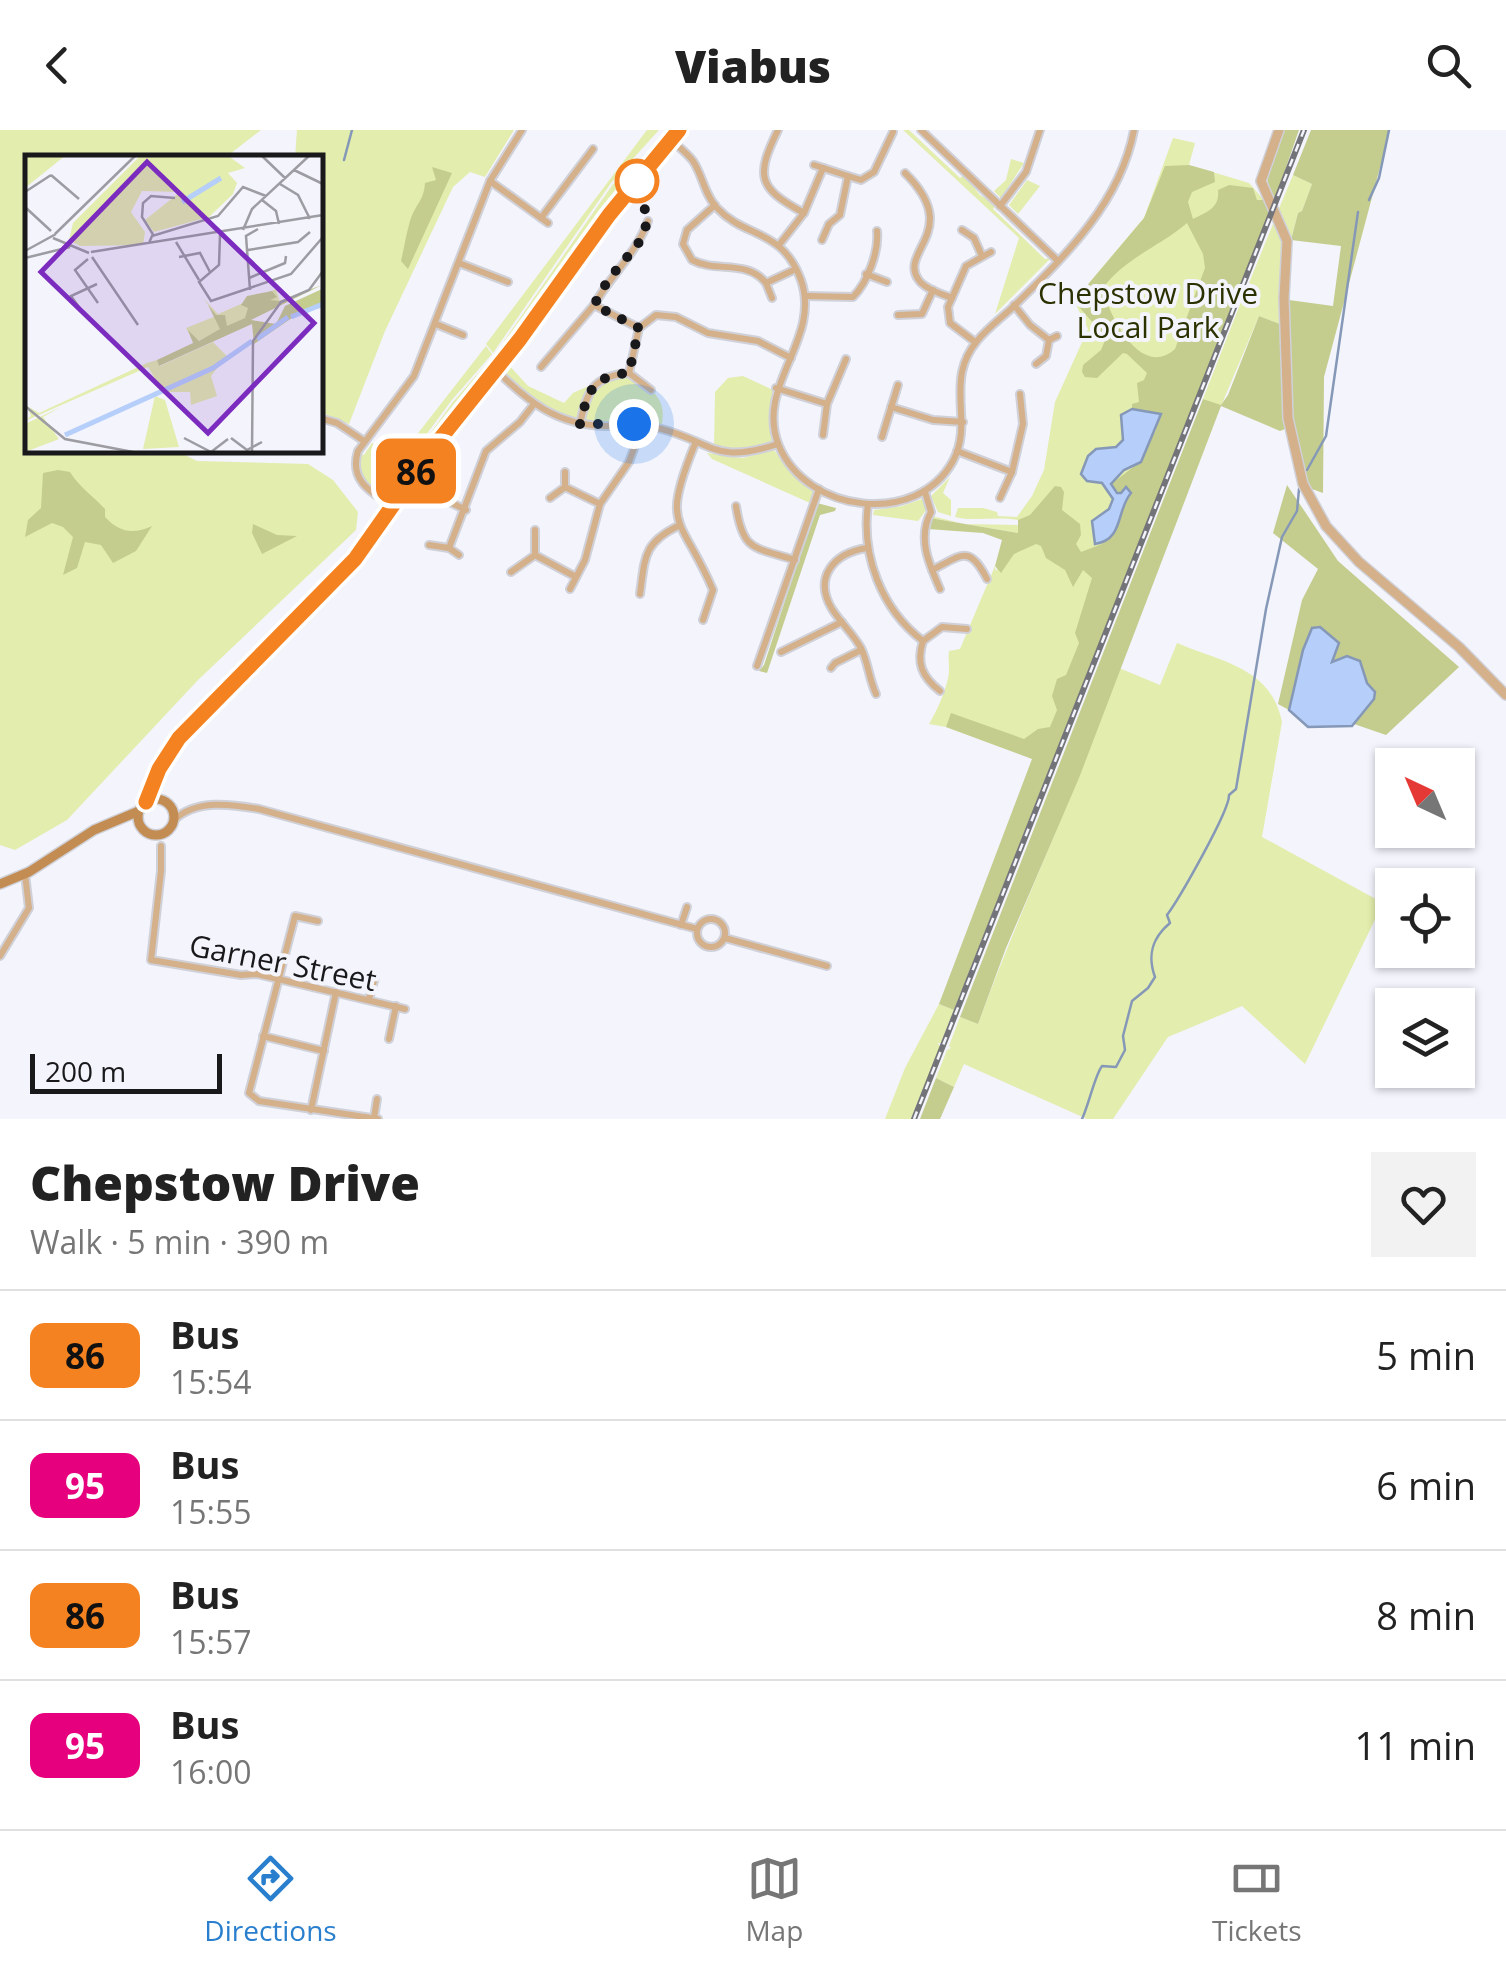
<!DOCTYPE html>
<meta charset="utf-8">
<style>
:root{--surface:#fff;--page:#f2f2f2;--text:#222;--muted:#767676;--line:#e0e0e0;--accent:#297fcd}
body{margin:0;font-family:"Open Sans",sans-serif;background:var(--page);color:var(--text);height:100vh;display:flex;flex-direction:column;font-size:38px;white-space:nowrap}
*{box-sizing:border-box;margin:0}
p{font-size:32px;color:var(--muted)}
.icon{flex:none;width:55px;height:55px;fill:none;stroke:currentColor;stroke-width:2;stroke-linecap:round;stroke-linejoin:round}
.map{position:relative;height:989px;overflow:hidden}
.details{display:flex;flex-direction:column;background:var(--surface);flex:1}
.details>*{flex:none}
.badge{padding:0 20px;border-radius:15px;font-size:35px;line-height:65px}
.needle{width:65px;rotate:316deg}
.fabs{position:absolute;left:1375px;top:618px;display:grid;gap:20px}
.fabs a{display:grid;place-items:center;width:100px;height:100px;border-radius:0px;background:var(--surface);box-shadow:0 2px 8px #0004;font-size:50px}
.scale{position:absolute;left:30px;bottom:25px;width:192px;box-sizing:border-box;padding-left:10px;border:5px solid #19191c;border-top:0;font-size:28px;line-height:35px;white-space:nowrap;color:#19191c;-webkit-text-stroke:8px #f3f4fc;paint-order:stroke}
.you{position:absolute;width:50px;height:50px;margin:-25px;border:8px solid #fff;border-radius:50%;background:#1a73e8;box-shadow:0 0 0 15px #1a73e833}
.map>.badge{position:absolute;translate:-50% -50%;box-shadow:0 0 0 5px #fff}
.round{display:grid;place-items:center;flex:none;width:105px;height:105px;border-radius:0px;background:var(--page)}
.overview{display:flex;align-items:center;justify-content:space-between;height:170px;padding:0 30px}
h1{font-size:48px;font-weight:800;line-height:75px}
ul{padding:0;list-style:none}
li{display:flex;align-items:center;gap:30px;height:130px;padding:0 30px;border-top:2px solid var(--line)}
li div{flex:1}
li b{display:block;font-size:38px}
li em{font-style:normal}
li .badge{min-width:110px;font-weight:700;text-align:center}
header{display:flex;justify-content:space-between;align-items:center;height:130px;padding:0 30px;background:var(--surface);font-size:45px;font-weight:800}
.dock{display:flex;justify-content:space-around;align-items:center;height:140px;border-top:2px solid var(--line);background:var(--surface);font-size:28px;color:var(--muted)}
.dock a{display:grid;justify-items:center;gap:5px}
.dock .on{color:var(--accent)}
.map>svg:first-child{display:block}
</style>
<header><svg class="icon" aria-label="back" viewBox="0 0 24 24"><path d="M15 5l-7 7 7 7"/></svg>Viabus<svg class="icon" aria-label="search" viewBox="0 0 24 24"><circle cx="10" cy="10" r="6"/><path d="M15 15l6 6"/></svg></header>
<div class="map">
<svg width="1506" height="989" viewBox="0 0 1506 989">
<rect width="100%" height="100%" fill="#f3f4fc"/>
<g fill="#e3edad">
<path d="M0 0H261L226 27 28 28V320H175L197 331 308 334 333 350 358 382 356 400 198 550 67 690 15 720 0 715Z"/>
<path d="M297 0H514L485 47 470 42 453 57 385 201 349 294 320 282V28H295Z"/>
<path d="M647 0H659L611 53 493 223 486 214Z"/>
<path d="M903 0H909L960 48 964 45 980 65 996 75 993 79 1045 129 1051 128 995 184 1019 108Z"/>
<path d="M1173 8 1195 13 1189 35 1249 53 1264 70 1253 78 1039 631 946 597 929 594C937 582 950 552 949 538 949 532 948 527 949 521L960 519 995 436 996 441 1018 403 930 388 932 386 964 394 1018 395V390C996 386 975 392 955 387L958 378H983L997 382 998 386 1017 387 1032 366 1044 340 1055 272 1088 199 1074 171 1144 88Z"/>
<path d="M1011 29 1024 33 1001 68 994 61 1006 50Z"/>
<path d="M1293 45 1312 54 1302 81 1298 83 1291 110 1278 81Z"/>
<path d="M625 47 629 50 623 62 518 207 499 227 495 224 613 54Z"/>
<path d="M1027 50 1040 56 1018 84 1009 75Z"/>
<path d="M1275 89 1283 117 1280 194 1259 186 1221 276 1203 269 1246 159 1250 160 1252 155 1249 153Z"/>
<path d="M486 216 492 224 451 271 393 350 377 352 371 359 359 339 361 324 364 325 372 313 398 329Z"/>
<path d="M493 226 497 229 423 321 394 364 384 367 373 361 378 354H387L397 349 453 272Z"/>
<path d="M507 233 528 256 564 273 573 263 591 255 578 289C553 287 513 262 504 239Z"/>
<path d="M629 243C651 259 669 268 661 299L580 294 598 251Z"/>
<path d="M743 246 773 260 770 283 772 310 769 314 741 320 714 318 715 262 728 248Z"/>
<path d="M774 320 791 341 814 361 810 373 712 329 707 323 743 328Z"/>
<path d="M950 347 943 363 951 370V386L938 382 931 366Z"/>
<path d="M922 369 927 379 918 391 873 385 874 380 902 376Z"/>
<path d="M1177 513C1221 532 1271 537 1282 592L1262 707 1383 773 1305 934 1242 876 1168 907 1113 989H1087L964 934 954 957 936 948 947 920 951 918 949 916 960 887 978 894C1022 774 1078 659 1119 538L1160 555Z"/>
<path d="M939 874 954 880 941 913H938L940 917 911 989H885L905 938Z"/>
</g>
<g fill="#c4cd8d" fill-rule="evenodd">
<path d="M1283 0H1299L1274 72C1260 41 1270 29 1283 0Z"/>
<path d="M1311 0H1390L1324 247 1323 363 1312 359 1308 351 1292 288 1288 184 1289 170 1333 176 1341 116 1291 110 1298 83 1302 81 1312 54 1293 45Z"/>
<path d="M1189 35 1214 42 1215 52 1192 62 1188 72 1193 89C1207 82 1220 78 1218 60L1229 55 1253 58 1257 70H1264L1270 81 954 880 939 874 1032 629 946 597 951 583 1024 609 1038 599 1050 597 1057 580 1052 566 1057 549 1066 545 1079 513 1075 503 1092 448 1083 440 1073 457 1065 440 1046 428 1041 416 1036 414 1014 424 1001 443 995 436 1002 410 983 403 928 399 930 388 1018 403V390L1030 385 1055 356 1061 357 1064 362 1062 380 1080 394 1081 405 1076 414 1081 422 1102 414 1126 368 1110 355 1132 338 1156 300 1157 291 1146 280 1132 279V274L1139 272 1137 253 1144 250 1147 243 1127 224 1123 223 1097 248 1085 247 1082 242 1083 235 1101 220 1106 208 1074 171 1144 88 1165 36ZM1187 93 1203 124 1205 138 1175 219C1141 250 1108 185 1103 158 1125 128 1159 117 1187 93Z"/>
<path d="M432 37 452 43 408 139 401 131C404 119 408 93 413 83 419 71 424 68 425 53L436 50Z"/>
<path d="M1259 186 1280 194 1285 299 1280 301 1221 276 1079 648 1006 818 978 894 960 887 1203 269 1221 275 1228 265Z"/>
<path d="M58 340 70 342C79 357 93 366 105 379V387C119 402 133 405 152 396L136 421 113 433 101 415 85 412 77 438 63 445 73 407 63 397 52 393 25 407 28 390 41 378 43 343Z"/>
<path d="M1287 355 1338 431 1459 537 1386 605 1354 594 1373 569 1375 562 1367 553 1360 531 1341 527 1332 532 1333 526 1312 498 1303 520 1289 580 1278 574 1302 470 1318 439 1273 403Z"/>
<path d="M817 373 836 378 835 381 820 385 767 543 759 541 764 535Z"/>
<path d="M253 394 277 405 297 406 262 424 252 403Z"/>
<path d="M936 948 954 957 940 989H920Z"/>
</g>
<g fill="#b5cefa" stroke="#8698b7" stroke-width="2.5">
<path d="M1132 279 1161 284 1141 332 1124 340 1111 354 1117 363H1121L1126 357 1131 363C1116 380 1124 410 1095 414L1092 391 1109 379 1113 369 1102 353 1087 351 1081 344 1088 326 1096 319 1116 317 1123 310 1121 285Z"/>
<path d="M1320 497 1339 513 1332 532 1347 526 1360 531 1367 553 1375 562 1374 569 1352 596 1308 597 1289 580 1303 520 1312 498Z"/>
</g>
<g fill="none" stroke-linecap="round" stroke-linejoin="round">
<g stroke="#8698b7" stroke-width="2.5">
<path d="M344 30 352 0"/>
<path d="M1369 70 1379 48 1389 0"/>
<path d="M1307 340 1326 306 1358 82"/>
<path d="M1082 989C1089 974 1095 945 1102 936L1116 937 1125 920 1123 906 1132 871 1148 858 1155 847C1147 825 1152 808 1170 793L1167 785C1179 769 1230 680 1229 665L1236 659 1266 479 1282 407 1297 381 1299 359"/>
</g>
<defs>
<g id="minor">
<path d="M778 0C755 47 758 58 804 83"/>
<path d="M921 0 1057 130"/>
<path d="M671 10C679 17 687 23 693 31 703 46 704 64 717 78 746 109 782 98 801 150 822 210 754 256 779 316 807 383 917 397 953 331 969 301 956 273 962 242 968 212 991 197 1012 178 1064 127 1120 74 1134 0"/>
<path d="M814 35 848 46 840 85 829 94 822 110"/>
<path d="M905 43C963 100 899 121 918 149 924 159 942 164 952 168"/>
<path d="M848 46 861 50 874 42 893 2"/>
<path d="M490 51 548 93"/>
<path d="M715 75 687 100 683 114 692 130C716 143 747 129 766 153L796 139"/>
<path d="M1000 76 1026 42 1040 0"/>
<path d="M541 88 593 19"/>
<path d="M962 100 974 108 982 126"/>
<path d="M779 115 804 83 823 38"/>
<path d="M459 133 508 152"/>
<path d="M866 144 887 152"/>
<path d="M766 153 772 168"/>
<path d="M805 166 853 167C868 152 879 121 877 101"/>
<path d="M594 175C611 145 636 124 648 91"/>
<path d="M1014 175 1030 195 1049 210"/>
<path d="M898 185 922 184 933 160"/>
<path d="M436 194 463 205"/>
<path d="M975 212 950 193 948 177 966 136 991 122"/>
<path d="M1036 234 1046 226 1049 210 1057 206"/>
<path d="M541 237 594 175 639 198"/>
<path d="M496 240C527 271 557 295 604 296 622 296 639 294 658 298 714 312 713 335 778 314"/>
<path d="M629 243 651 260"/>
<path d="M776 258 827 274"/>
<path d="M891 277 933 290 963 292"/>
<path d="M320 288 337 293 364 311"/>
<path d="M580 294C587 261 593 246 629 243L639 198 656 185 676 187 708 203 758 211 791 228"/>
<path d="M823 305 827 274 846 229"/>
<path d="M882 307 898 255"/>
<path d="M695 314C660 399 681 385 713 460L703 490"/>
<path d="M957 321 1012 342 1023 294 1020 264"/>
<path d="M565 357 600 374"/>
<path d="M925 362 931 382C917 408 929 434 940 459"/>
<path d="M433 364 466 380"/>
<path d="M550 368 565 357V342"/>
<path d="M1000 368 1012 342"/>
<path d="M868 374C861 425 881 479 923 511"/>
<path d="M392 376C370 362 349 350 358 321L414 246 490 51 522 0"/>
<path d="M736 376C743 422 754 417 795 430"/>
<path d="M535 400V425"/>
<path d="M429 415 449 418 459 425"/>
<path d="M449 418 486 321 520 292 534 274"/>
<path d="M867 418C834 423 813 447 832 479 841 493 853 504 861 518 868 532 869 549 876 564"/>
<path d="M932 440C962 425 969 414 987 449"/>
<path d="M511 442 535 425 576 447"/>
<path d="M570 459 585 430 600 374 629 332 635 316 633 294"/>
<path d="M640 464C645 428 643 413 678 396"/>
<path d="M781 522 842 492"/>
<path d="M757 536 819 359"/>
<path d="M831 538 835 533 861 520"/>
<path d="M940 561C922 547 916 533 923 511L942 497 967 499"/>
<path d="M174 690C196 669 231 674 259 679L697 799"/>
<path d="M161 716V741L151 830 241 845 257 844 405 879"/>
<circle cx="711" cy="803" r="14"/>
<path d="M318 791 295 786 249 963 259 971 378 989"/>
<path d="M681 795 687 777"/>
<path d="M725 808 827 836"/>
<path d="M0 826 29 778 25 744"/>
<path d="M369 869 375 847"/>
<path d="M263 906 324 921"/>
<path d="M389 909 396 876"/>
<path d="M311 980 336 862"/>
<path d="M374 988 377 969"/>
</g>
<path id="tertiary" d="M1279 0 1261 51 1287 111 1284 168 1288 288 1303 354 1326 396 1359 432 1459 517 1506 565"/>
<g id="secondary">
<circle cx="156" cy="687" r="18"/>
<path d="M145 672 159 639 179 608 355 429 436 314 520 209 609 85 679 0"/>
<path d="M0 754 29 742 94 700 139 681"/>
</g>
</defs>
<use href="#minor" stroke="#d0d1d8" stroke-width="10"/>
<use href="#tertiary" stroke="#d0d1d8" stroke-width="12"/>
<use href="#secondary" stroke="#d0d1d8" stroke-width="12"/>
<use href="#minor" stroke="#d4b08b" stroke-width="6"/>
<use href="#tertiary" stroke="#d4b08b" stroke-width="9"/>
<use href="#secondary" stroke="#c28c53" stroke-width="9"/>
<defs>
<path id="rail" d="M914 989 1304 0"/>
</defs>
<use href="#rail" stroke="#737479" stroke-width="6"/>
<use href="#rail" stroke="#f3f4fc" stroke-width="2.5" stroke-dasharray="8" stroke-linecap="butt"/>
</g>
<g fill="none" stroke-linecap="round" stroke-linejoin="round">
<defs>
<path id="line" d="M146 672 159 639 179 608 355 429 436 314 520 209 609 85 679 0"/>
</defs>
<use href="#line" stroke="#fff" stroke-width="22"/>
<use href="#line" stroke="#f58220" stroke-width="15"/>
<path stroke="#19191c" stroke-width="10" stroke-dasharray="0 18" d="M634 294H580C588 261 592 246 629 243L639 198 594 175 608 150 638 114 648 91 637 51"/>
</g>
<circle fill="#fff" stroke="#f58220" stroke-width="5" cx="637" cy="51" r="20"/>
<g text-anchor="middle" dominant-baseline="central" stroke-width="8" stroke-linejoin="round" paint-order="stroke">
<g font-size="30" fill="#2c3100" stroke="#f3f4fc">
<text x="1148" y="162">Chepstow Drive<tspan x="1148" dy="34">Local Park</tspan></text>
</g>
<g font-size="30" fill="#19191c" stroke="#f3f4fc">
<text transform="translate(283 832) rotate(11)">Garner Street</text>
</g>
</g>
<g transform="translate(25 25)">
<rect width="298" height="298" fill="#f3f4fc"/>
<path d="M0 0H41L0 33ZM116 0H202L220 13 203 18 212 28 208 39 184 62 129 77 120 65 155 37 117 36 106 57 120 77 118 90 55 91 44 85 48 68ZM251 134 255 147 169 188 161 173 191 161 178 143 193 159ZM188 187 202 201 186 221 192 241 166 250 165 237H138L123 212 0 266 6 261 2 251 14 258 122 208 132 205 135 211ZM130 241 140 245 154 292 118 294ZM36 252 18 262 34 284 0 297V269Z" fill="#e3edad"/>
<path d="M297 130 226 165 251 169 260 151 297 134V153L280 154 229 189 227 169 134 211 132 205 168 188 163 175 174 186 195 174 183 150 191 160H200L202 171 220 163 223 153 216 150 222 141 247 136 252 142 245 145 254 146Z" fill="#c4cd8d"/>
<path fill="none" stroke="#b5cefa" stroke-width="5" d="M157 47 196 23M266 162 298 149M232 184 263 162M40 280 188 213 227 186"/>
<path fill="none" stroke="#9c9ca2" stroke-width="2.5" d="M236 0 260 23M269 15 298 29M26 20 54 44M255 29 273 40 285 64M0 37 26 20M237 45 251 56 254 69M0 52 26 76M218 75 227 54 285 0M30 79 111 0M195 80 194 110 174 127 186 146 266 119 298 82M129 81 117 62 118 48 126 41 150 43M28 83 64 98M151 87 174 125M124 88 127 81 193 61 218 32 241 41M223 95 273 87 285 77M0 96 31 79M66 97 298 60M67 102 113 170M154 102 175 98 185 117M0 103 45 92M63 104 50 115 73 148M224 123 260 108 261 101M225 135 221 81 233 74M59 159 46 141 72 129M0 251 40 284 108 297M159 283 186 297 203 284M206 283 222 295 237 287M227 297 228 186 256 147 284 135 298 116"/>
<path fill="#7b2cbf" fill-opacity="0.15" stroke="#7b2cbf" stroke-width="5" d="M122 7 289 168 183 278 16 117Z"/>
<rect width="298" height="298" fill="none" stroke="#19191c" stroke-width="5"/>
</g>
</svg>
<div class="fabs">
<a><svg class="needle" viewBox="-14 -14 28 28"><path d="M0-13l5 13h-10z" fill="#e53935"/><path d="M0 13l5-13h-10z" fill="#767676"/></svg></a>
<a><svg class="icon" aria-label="locate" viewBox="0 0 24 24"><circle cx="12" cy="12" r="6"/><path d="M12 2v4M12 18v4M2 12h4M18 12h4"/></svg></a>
<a><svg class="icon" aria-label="layers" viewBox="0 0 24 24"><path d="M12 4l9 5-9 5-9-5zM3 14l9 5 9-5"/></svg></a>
</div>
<div class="scale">200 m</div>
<div class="you" style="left:634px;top:294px"></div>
<b class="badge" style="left:416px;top:341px;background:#f58220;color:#111">86</b>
</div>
<section class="details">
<div class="overview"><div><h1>Chepstow Drive</h1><p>Walk · 5 min · 390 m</p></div><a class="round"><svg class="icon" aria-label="heart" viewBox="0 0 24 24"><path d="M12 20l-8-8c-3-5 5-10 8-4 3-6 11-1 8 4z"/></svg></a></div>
<ul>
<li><span class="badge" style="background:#f58220;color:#111">86</span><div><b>Bus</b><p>15:54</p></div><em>5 min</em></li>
<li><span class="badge" style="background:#e6007e;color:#fff">95</span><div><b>Bus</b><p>15:55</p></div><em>6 min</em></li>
<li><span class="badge" style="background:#f58220;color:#111">86</span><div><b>Bus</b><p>15:57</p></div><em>8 min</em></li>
<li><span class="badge" style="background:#e6007e;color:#fff">95</span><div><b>Bus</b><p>16:00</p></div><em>11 min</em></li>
</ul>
</section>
<nav class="dock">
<a class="on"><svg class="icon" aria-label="directions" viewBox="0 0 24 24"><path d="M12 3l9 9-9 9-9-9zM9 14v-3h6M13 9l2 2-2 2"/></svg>Directions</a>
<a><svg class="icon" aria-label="map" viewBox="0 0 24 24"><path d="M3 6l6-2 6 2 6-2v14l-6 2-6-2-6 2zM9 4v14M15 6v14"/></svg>Map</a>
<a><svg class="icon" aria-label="tickets" viewBox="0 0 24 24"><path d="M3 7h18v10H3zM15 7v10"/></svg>Tickets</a>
</nav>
